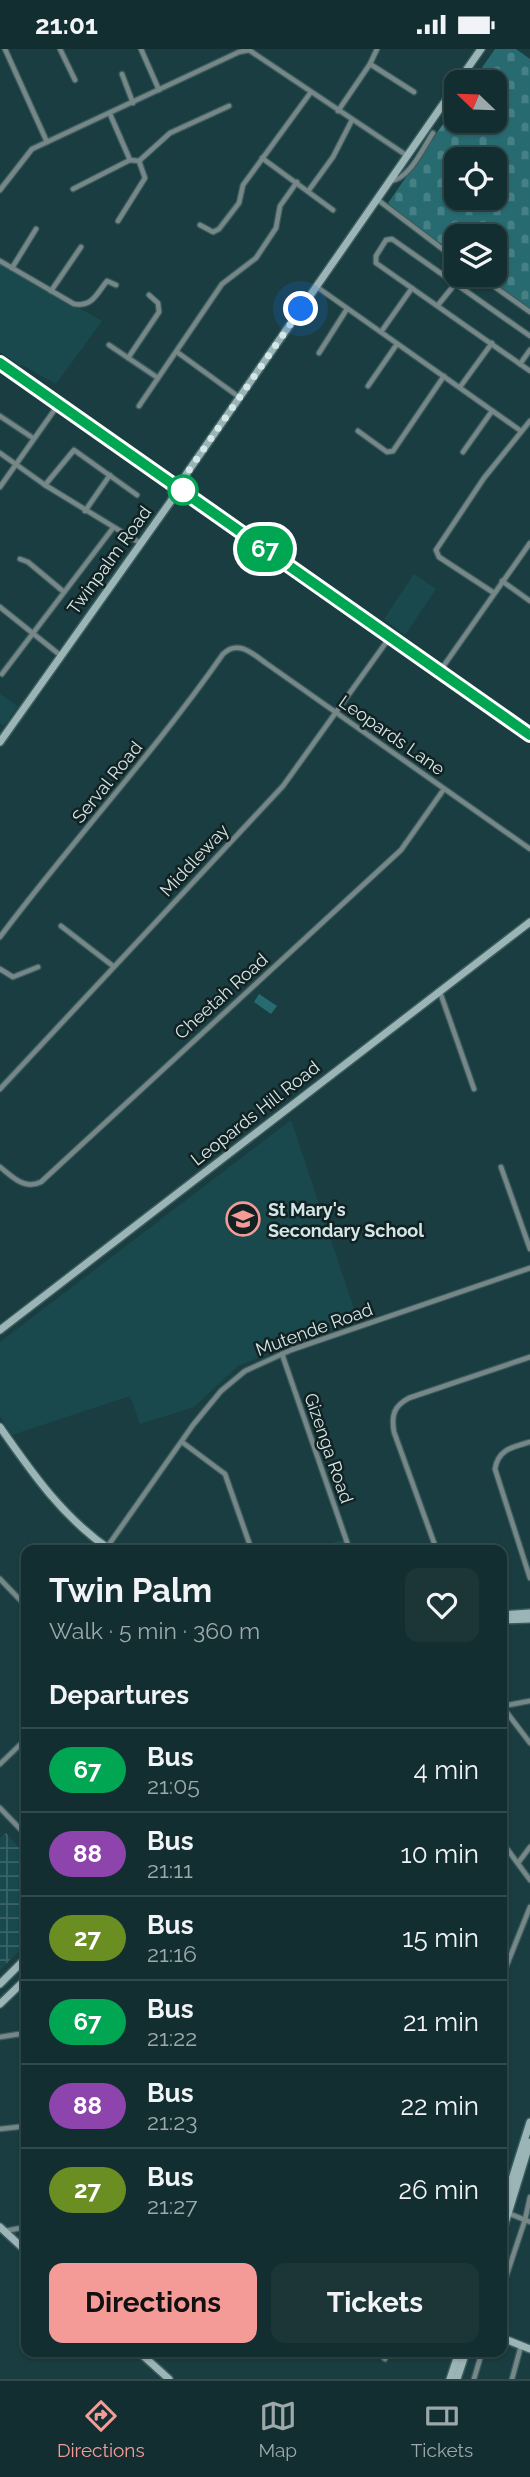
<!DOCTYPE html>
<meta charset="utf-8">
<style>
:root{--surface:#132e30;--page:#1c3638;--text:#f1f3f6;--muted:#9da8ab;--line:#324a4c;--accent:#f59b97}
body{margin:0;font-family:Raleway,sans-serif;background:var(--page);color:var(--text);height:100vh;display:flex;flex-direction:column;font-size:26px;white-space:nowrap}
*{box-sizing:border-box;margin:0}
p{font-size:23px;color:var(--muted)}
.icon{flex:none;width:38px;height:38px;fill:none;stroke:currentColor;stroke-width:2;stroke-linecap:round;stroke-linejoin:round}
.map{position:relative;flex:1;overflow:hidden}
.details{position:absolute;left:21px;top:1496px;width:486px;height:812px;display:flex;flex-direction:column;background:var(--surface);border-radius:14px;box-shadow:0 2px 5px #0004,0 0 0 2px var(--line)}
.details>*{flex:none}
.badge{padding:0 14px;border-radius:23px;font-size:24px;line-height:46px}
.needle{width:46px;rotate:293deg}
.buttons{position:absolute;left:444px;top:21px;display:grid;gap:14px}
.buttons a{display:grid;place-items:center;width:63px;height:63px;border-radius:14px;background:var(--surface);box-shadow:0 2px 5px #0004,0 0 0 2px var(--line);font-size:35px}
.you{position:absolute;width:35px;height:35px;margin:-18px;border:5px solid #fff;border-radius:50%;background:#1a73e8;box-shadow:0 0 0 10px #1a73e833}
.map>.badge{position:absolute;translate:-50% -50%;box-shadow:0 0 0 4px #fff}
h2{padding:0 28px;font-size:26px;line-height:63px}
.round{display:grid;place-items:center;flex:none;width:74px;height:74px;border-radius:14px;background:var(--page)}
.head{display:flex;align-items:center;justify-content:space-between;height:119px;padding:0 28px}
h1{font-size:33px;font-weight:700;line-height:52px}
.button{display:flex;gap:14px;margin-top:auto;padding:14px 28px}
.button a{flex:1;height:80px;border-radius:14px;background:var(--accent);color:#111;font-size:28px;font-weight:700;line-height:80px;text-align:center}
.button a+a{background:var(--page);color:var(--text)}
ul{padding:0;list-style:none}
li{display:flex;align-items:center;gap:21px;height:84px;padding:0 28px;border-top:2px solid var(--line)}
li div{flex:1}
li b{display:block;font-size:26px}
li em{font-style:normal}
li .badge{min-width:77px;font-weight:700;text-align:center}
.status{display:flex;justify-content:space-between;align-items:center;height:49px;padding:0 35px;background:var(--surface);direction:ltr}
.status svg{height:19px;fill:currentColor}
.tab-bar{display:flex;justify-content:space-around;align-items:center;height:98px;border-top:2px solid var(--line);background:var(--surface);font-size:19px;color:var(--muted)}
.tab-bar a{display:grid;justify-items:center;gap:4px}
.tab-bar .active{color:var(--accent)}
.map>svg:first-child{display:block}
</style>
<div class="status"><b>21:01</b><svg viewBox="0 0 49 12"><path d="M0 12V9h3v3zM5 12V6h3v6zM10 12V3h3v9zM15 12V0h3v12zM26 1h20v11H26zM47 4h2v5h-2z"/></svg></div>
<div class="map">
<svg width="530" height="2330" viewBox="0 0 530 2330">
<defs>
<pattern id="industrial-grid" width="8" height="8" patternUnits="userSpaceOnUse" patternTransform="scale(1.75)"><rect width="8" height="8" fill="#19494d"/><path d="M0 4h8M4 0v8" fill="none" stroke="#3a6367"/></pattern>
<pattern id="cemetery-stones" width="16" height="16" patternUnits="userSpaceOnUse" patternTransform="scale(1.75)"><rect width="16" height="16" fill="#276b71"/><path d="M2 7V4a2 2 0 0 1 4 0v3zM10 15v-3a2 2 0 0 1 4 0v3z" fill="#458085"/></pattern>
</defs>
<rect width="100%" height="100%" fill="#193d40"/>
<g fill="#19494d">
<path d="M0 214 102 272 56 335 22 316 20 317 0 303Z"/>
<path d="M414 525 436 540 405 586 384 570Z"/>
<path d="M0 645 18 657 4 677 0 674Z"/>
<path d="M291 1071 357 1269 238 1317 194 1358 140 1375 130 1347 12 1386 0 1367V1293Z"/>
<path d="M344 1491 347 1501H310L338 1492Z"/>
</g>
<path fill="url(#industrial-grid)" d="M6 1784 26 1806V1895L0 1921V1789Z"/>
<path fill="url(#cemetery-stones)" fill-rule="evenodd" d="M495 0H516L530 10V261L481 226H495V187H457V208L402 169 388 154 457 55V72H495V33H472ZM457 110H495V149H457Z"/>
<path fill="#276b71" d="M259 945 277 957 271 965 254 953Z"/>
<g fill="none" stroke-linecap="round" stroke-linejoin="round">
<defs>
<g id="street">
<path d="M5 0 47 93"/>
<path d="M60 0 75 31"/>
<path d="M141 0 159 41"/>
<path d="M370 15 414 43"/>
<path d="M122 25 133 54"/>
<path d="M338 62 370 15 377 0"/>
<path d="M110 65 130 111 139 112 170 84 229 57"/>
<path d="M262 109 333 161"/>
<path d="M390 132C409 131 423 99 433 84"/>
<path d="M73 140 130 111"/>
<path d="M0 141 32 100 239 3 249 1 406 106"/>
<path d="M309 141 333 108 352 71"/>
<path d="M378 151 457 211"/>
<path d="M118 172 145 129 139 112"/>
<path d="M200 176 213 183 219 180 239 154 243 136 311 43"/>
<path d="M0 212 74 255C93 258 97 244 107 232L116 236"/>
<path d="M12 219 36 180"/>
<path d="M478 226 530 263"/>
<path d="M317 238 521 382"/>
<path d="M51 242 81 198"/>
<path d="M438 256 455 235"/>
<path d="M381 283 412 239"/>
<path d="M530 287 392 190 386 191 376 207V214L530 322"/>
<path d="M109 296 158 329"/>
<path d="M177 303 239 348"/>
<path d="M319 304 347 260"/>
<path d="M128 309 159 263 158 254 149 246"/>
<path d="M520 315 530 301"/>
<path d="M368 337 397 295"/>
<path d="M460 338 492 294"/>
<path d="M139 357 222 235 256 209 276 179 280 157 297 133"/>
<path d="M0 367 33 389"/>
<path d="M358 382 387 403 393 402 444 327"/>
<path d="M463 403 492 362"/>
<path d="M0 404 45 436 140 494"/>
<path d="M45 436 74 401 137 446"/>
<path d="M0 438 58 356"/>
<path d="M85 462 110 426"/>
<path d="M20 510 28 513 64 543"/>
<path d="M502 532 530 552"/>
<path d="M494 544 439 508 436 501 484 429 530 372"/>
<path d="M0 558 60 606"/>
<path d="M440 622 530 494"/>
<path d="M2 625 113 479"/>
<path d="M61 877 113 917"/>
<path d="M0 888C72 792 154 704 223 605 239 589 255 607 270 617L530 800"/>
<path d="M0 920 13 928 38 918"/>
<path d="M440 943 474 1040"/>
<path d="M0 1040 283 737 390 588"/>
<path d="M0 1118C13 1128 24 1141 41 1133L401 801 444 740"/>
<path d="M501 1118 530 1200"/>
<path d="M282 1305 350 1502"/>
<path d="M182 1393 225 1425 252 1502"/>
<path d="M530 1393C513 1398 498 1400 495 1420L530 1529"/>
<path d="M105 1501 193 1376 221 1342 245 1322 291 1301 530 1219"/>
<path d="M437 1502 394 1383C391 1366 394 1357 409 1349L530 1308"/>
<path d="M0 1530 26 1557"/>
<path d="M502 1657 530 1694"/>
<path d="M503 1657 530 1652"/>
<path d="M0 1715 26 1690"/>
<path d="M0 1759 26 1786"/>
<path d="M502 1793 530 1831"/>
<path d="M518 1814 530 1798"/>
<path d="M502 1928 530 1858"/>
<path d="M0 1988 26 1984"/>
<path d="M0 2080 26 2077"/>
<path d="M508 2164 530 2173"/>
<path d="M5 2182 26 2178"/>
<path d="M502 2240 525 2171 530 2148"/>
<path d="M378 2303 385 2310"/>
<path d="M474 2330 482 2303"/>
<path d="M512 2330 521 2297"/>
</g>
<g id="secondary">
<path d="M458 33 481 0"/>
<path d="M0 314 530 686"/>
<path d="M0 693 171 452 187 424 457 35"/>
<path d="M0 1281 530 873"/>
<path d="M0 1378C32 1424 64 1470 112 1502"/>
<path d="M502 1566 530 1564"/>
<path d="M502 1571 530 1570"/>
<path d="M0 1935 26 1909"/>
<path d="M0 1955 26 1930"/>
<path d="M502 2162 530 2073"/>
<path d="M0 2178 26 2202"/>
<path d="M502 2184 530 2093"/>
<path d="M502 2289 530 2300"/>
<path d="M139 2303 169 2330"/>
<path d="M450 2330 459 2303"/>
<path d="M457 2330 466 2303"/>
</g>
</defs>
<use href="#street" stroke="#3a5c5e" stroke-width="7"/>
<use href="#secondary" stroke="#3a5c5e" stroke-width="10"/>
<use href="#street" stroke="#778788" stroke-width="4.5"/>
<use href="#secondary" stroke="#9bb4b6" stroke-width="7"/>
</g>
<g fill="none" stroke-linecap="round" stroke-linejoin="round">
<defs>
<path id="line" d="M0 314 530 686"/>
</defs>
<use href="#line" stroke="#fff" stroke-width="16"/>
<use href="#line" stroke="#00a651" stroke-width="10"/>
<path stroke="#d3e7e8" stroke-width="7" stroke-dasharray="0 12.6" d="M183 441 179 438 187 424 301 260"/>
</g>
<defs>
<symbol id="school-ring" viewBox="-11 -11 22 22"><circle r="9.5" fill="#122122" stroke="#f59b97" stroke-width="1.5"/><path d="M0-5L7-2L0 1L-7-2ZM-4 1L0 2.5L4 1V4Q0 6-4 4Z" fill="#f59b97"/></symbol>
</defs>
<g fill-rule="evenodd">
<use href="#school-ring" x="224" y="1151" width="38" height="38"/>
</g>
<circle fill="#fff" stroke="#00a651" stroke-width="3.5" cx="183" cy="441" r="14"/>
<g text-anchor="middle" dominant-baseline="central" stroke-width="5" stroke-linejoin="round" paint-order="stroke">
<g font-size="18" fill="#d3e7e8" stroke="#122122">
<text transform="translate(109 511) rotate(-54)">Twinpalm Road</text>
<text transform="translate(392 686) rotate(35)">Leopards Lane</text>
<text transform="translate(107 733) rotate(-51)">Serval Road</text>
<text transform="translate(194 811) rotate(-47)">Middleway</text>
<text transform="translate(221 947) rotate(-42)">Cheetah Road</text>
<text transform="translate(255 1064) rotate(-38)">Leopards Hill Road</text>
<text transform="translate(314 1280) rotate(-20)">Mutende Road</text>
<text transform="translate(329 1399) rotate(71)">Gizenga Road</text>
</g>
<g font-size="18" font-weight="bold" fill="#d3e7e8" stroke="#122122" text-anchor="start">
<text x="268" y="1160">St Mary's<tspan x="268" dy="21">Secondary School</tspan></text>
</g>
</g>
</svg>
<div class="buttons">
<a><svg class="needle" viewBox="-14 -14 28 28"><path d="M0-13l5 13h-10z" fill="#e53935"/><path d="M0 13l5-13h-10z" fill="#9da8ab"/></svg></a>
<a><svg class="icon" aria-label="locate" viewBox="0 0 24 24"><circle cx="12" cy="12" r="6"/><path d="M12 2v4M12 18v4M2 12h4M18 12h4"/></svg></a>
<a><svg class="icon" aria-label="layers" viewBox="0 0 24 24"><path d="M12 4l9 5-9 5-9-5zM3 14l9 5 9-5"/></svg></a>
</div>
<div class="you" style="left:301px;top:260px"></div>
<b class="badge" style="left:265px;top:500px;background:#00a651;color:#fff">67</b>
<section class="details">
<div class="head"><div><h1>Twin Palm</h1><p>Walk · 5 min · 360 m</p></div><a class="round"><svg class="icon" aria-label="heart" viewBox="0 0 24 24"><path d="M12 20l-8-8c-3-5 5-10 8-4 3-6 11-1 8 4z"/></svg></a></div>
<h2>Departures</h2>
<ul>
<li><span class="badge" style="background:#00a651;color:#fff">67</span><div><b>Bus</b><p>21:05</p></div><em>4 min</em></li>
<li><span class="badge" style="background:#8e44ad;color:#fff">88</span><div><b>Bus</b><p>21:11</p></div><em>10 min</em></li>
<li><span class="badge" style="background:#6b8e23;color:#fff">27</span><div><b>Bus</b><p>21:16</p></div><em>15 min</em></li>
<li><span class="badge" style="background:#00a651;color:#fff">67</span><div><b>Bus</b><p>21:22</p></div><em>21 min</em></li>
<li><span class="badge" style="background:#8e44ad;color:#fff">88</span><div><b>Bus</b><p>21:23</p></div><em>22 min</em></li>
<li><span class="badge" style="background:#6b8e23;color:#fff">27</span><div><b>Bus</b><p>21:27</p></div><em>26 min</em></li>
</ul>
<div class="button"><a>Directions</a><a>Tickets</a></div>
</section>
</div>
<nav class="tab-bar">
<a class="active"><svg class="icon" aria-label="directions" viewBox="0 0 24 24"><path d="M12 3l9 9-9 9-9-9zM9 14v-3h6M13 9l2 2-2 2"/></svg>Directions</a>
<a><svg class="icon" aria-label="map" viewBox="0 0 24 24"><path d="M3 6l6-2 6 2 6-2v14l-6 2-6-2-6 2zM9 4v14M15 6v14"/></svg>Map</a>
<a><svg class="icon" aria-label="tickets" viewBox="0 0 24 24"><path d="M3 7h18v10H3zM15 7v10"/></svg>Tickets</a>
</nav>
